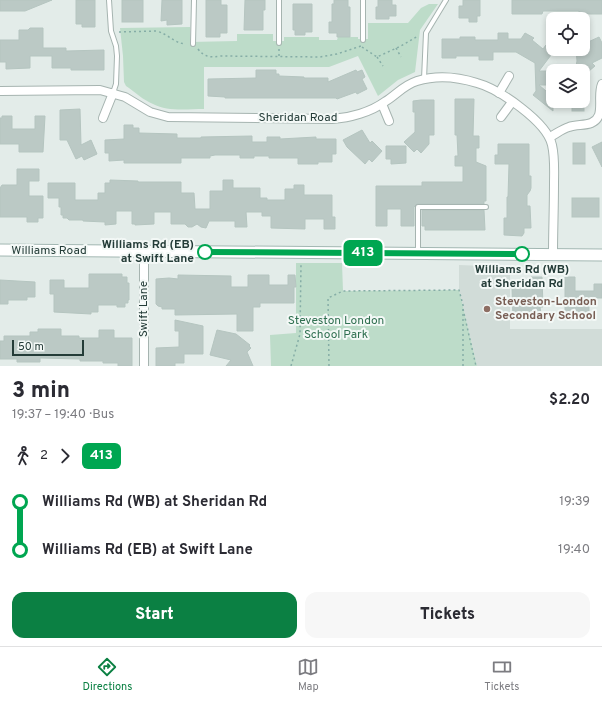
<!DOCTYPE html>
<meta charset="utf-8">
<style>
:root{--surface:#fff;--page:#f7f7f7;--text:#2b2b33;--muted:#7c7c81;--line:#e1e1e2;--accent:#0b8043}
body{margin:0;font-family:Overpass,sans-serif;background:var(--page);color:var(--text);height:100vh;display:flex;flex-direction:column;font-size:15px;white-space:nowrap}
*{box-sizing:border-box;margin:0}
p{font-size:13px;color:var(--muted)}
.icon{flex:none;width:22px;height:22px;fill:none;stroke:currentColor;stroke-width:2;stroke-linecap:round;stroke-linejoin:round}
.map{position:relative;height:366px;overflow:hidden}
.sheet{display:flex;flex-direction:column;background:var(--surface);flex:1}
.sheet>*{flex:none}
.badge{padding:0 8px;border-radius:6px;font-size:14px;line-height:26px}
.controls{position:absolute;left:546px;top:12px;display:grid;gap:8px}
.controls a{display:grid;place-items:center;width:44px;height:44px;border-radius:8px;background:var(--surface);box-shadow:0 2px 6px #0003;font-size:20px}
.scale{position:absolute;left:12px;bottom:10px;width:72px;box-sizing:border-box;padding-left:4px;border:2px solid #243c38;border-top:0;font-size:11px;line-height:14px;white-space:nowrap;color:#243c38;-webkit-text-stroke:3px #f3f8f6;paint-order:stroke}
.map>.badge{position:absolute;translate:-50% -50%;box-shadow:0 0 0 2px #fff}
.legs{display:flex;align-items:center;gap:6px;height:44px;padding:0 12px;font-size:13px}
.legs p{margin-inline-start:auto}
.head{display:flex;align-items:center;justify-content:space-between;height:68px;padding:0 12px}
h1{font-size:22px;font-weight:800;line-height:30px}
.button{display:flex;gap:8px;margin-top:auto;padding:8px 12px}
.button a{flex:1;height:46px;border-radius:12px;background:var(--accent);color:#fff;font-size:16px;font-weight:800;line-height:46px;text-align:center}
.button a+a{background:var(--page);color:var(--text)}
ul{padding:0 12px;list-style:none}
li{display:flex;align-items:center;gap:14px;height:48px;font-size:15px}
li i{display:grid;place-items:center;width:6px;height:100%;margin:0 5px;background:currentColor}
li i::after{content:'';width:10px;height:10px;margin:-5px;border:3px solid;border-radius:50%;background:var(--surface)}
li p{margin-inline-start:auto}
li:first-child i{background:linear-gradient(#0000 50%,currentColor 0)}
li:last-child i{background:linear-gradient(currentColor 50%,#0000 0)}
.menu{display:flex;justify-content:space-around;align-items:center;height:56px;border-top:1px solid var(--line);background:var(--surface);font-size:11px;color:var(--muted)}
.menu a{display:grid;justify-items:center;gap:2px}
.menu .selected{color:var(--accent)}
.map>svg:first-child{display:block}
</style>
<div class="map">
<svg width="602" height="366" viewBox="0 0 602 366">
<rect width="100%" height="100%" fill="#e3ece9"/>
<path fill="#d1dcd8" d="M459 265 510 267V329H602V366H477L459 290Z"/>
<g fill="#bddcc9">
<path d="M429 4H438L420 30 415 72 398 80 378 96 358 56 329 67H204V109C187 109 168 112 153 104 143 100 135 92 126 86L124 82 123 56 120 28 190 27V42L237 41V34H273V41H284V37H319V40H337L338 37H358V39H368V23H408L421 8Z"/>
<path d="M296 263H342L343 291 459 290 477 366H271L270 335 296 333Z"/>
</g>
<g fill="#bbc9c5" stroke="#b5c5c0">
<path d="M0 0H52L25 11H0Z"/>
<path d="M76 0H95V27H82V24H76Z"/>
<rect x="122" y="0" width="21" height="22"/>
<path d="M162 0H182V24L167 25V20L161 21Z"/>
<path d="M206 0H221V5H227V33H220V37H206Z"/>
<path d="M245 0H265V10H263V30H244Z"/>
<path d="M334 0H348V7H350V37H337V33H329V22H332V4H334Z"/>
<path d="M378 0H392V5H396V16H389V19H376V7H378Z"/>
<path d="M463 0H480V16H477V22H469V18H459V6H463Z"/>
<path d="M512 0H602V14H579V11H543L542 14H512Z"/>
<path d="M293 4H312V32H305V35H295V30H293Z"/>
<path d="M30 28H43V48H66V51L104 50V70H71V68H52V56H30V68L6 69V62H0V40H19V30H28Z"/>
<path d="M498 33H508V39H521L525 33 534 38 532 40 543 49 546 45 554 51 539 71H550V74H553V85H539L553 97V111L533 95 536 91 535 63 516 52H493V60H479V56H456V58H442V39H460V37H475V40H498Z"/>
<path d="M599 37 602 43V58L592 63 595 66 583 76V71H575L577 61 576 49H589L586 43Z"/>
<path d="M256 70H276V74H279V76L304 77V78H328V82L356 70 357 72 362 70 365 77 362 79 367 89 357 94 356 92 337 99 336 98H225V97L208 96V79L256 78Z"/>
<path d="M455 99H474L473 136H479V148H476V162L486 166V201H484V204H417L414 207V226H401V209H387V226H376V186H422V182H463V166H455V156H458L457 135H455Z"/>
<path d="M421 100H434V135H429V144L421 153 417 149 414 152 404 142 415 132V112H413V101Z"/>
<rect x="572" y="101" width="12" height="10"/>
<path d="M80 109 81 145 91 140 97 154 84 160 82 156 76 159 67 140H60V110Z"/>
<path d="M2 116H12V129H35V116H45L43 152H19V144H0V118H2Z"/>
<path d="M124 125H133V128H139V133L177 134V138H201V137L252 136V142H267V137H280V139L316 137V139H336V154H332V162H318V164H298V158H269V156H254V158H240V155H215L210 156V158H181V163H124V160L109 161V153H105V140L124 139Z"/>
<path d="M362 130 370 143 372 141 382 151 372 162 369 159 365 164 347 147 343 140Z"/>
<path d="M602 142V167L592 147Z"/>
<rect x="573" y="143" width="12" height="21"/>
<path d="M498 144H529V176H531V188L530 191 527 195V206H530L531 228H524V233L522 236 504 235V218H507V197H508L509 164H495V155H498Z"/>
<path d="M386 146H406V163L391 164V159H386Z"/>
<path d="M17 169H39V181H29V196H43V218H38V222H27V217H0V188L2 185H17Z"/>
<path d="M110 180 138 181V182H181V193H194L195 209H210V191H223V180H233V188H260V198H267V200H285V189H294V185H304V195H332V217H335V229H324V219H305V229L271 228V216H262V212H246L247 227H235V221H209L206 228 201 227 197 224 192 227H188L185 224H171V212H154V224L135 225V224H132V211H116V224L105 225V222L83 221V220H69L67 218H63V215H61V207H59V198H48V183H75V200H98V193H105V183H110Z"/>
<rect x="572" y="198" width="27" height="19"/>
<path d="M422 210H484L485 230H425V226H422Z"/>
<path d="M89 274H122V277H127V283H129V300H128V303H125V307H117V305H98V312H91V314L54 312V294H50V280H64V288H89Z"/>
<path d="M178 275 231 276V287H248V275H269V285H288V275H295L296 287H294V303H260V307H253V331H237V314L175 315V309H162V307L158 306 156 304V279L169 278 178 279Z"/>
<path d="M531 277H542L543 307H540L541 314H525V318H513L512 287H531Z"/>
<path d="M565 277H575V291H594V284H602V298H589V312L565 313Z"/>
<path d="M0 280 35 282V297H27V300H8V304H0Z"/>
<path d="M175 320 203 326V354H184V363H175V366H156V348L179 347V331H175Z"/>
<path d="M38 329H61V336H79V338H99V330H114V338H132V366H118V363H103V361H80V359L40 358V362H17V359H0V341H4V336H30V332H38Z"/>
<path d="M217 330 236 334 250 345 249 346 251 348 247 352 253 366H226L231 360 210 355Z"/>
</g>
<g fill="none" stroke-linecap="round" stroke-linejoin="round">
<defs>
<g id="lane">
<path d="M109 0 111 31 116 46 117 56 116 84 113 93"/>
<path d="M279 0V43"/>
<path d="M363 40V0"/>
<path d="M193 44 194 0"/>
<path d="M424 79 426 33 446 0"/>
<path d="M418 253V207H486"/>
</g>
<g id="street">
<path d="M0 91 100 90 125 97 150 112 168 117 332 119C350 118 371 112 386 101 397 94 404 85 417 81 436 75 458 77 477 83 499 89 547 122 552 145 555 158 554 172 554 184 554 208 553 231 553 254"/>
<path d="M499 93 509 76"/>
<path d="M382 104 389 121"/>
<path d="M501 117 512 102"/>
<path d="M103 118 113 93"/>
<path d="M550 137C556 134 562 129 569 127 579 123 594 128 599 115 602 105 598 94 602 84"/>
<path d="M144 366V251"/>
</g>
<path id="secondary" d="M0 250 602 255"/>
</defs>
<use href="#lane" stroke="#a6b4b0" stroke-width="6"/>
<use href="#street" stroke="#a6b4b0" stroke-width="10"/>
<use href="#secondary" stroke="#a2b7b2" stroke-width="13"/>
<g stroke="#85ada6" stroke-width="1.5" stroke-dasharray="2 3" stroke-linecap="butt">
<path d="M119 32 156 31C169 34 173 43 186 44"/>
<path d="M362 47 377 57 401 46 418 36"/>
<path d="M396 48 401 57"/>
<path d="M198 49C204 57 211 58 221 56L320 57 337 54 361 46"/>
<path d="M279 49V57"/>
<path d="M377 57 383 66"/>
<path d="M463 309 476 366"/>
<path d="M291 366 300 334 301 264"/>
<path d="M329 366 328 298 343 291 459 290 463 305V366"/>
</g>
<use href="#lane" stroke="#fff" stroke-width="4"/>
<use href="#street" stroke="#fff" stroke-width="8"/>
<use href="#secondary" stroke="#fff" stroke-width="11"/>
</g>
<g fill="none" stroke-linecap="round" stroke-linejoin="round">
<defs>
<path id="line-1" d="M205 252 522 254"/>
</defs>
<use href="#line-1" stroke="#fff" stroke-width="9"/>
<use href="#line-1" stroke="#00a651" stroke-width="6"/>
</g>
<g fill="#fff" stroke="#00a651" stroke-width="2">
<circle cx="205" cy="252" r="7"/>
<circle cx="522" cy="254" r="7"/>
</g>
<circle fill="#8d6e63" stroke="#f3f8f6" stroke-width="1.5" cx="487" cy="309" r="4"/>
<g text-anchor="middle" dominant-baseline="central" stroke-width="4" stroke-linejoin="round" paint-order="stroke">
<g font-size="12" fill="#243c38" stroke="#f3f8f6">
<text x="298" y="118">Sheridan Road</text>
<text x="49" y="251">Williams Road</text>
<text transform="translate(144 309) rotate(-90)">Swift Lane</text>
</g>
<g font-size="12" font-weight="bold" fill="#243c38" stroke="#f3f8f6" text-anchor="end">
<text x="194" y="245">Williams Rd (EB)<tspan x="194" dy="14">at Swift Lane</tspan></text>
<text x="522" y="270" text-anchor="middle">Williams Rd (WB)<tspan x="522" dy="14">at Sheridan Rd</tspan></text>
</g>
<g font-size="12" font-weight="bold" fill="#785e54" stroke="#f3f8f6" text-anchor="start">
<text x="495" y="302">Steveston-London<tspan x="495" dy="14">Secondary School</tspan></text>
</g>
<g font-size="12" fill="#307051" stroke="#f3f8f6">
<text x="336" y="321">Steveston London<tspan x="336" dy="14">School Park</tspan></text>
</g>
</g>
</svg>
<div class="controls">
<a><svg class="icon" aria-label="locate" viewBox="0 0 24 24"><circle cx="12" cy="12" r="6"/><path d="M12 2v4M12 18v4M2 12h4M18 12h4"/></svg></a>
<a><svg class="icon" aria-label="layers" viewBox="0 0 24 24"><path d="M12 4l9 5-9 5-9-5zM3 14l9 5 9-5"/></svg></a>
</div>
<div class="scale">50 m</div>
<b class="badge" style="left:363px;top:253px;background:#00a651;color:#fff">413</b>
</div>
<section class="sheet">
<div class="head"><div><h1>3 min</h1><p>19:37 – 19:40 · Bus</p></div><b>$2.20</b></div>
<div class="legs"><svg class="icon" aria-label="walk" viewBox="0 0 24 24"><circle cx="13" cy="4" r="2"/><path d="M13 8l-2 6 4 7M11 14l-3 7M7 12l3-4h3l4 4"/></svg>2<svg class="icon" aria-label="forward" viewBox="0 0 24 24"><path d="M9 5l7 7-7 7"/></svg><b class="badge" style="background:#00a651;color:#fff">413</b></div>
<ul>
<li><i style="color:#00a651"></i><b>Williams Rd (WB) at Sheridan Rd</b><p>19:39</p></li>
<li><i style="color:#00a651"></i><b>Williams Rd (EB) at Swift Lane</b><p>19:40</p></li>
</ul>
<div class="button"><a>Start</a><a>Tickets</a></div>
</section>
<nav class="menu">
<a class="selected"><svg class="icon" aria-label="directions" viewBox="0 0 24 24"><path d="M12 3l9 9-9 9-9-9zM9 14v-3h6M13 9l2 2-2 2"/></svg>Directions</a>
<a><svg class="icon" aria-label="map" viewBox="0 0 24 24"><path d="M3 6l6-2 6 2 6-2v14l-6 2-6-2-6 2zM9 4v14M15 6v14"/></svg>Map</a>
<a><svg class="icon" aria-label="tickets" viewBox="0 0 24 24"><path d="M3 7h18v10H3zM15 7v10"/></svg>Tickets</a>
</nav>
